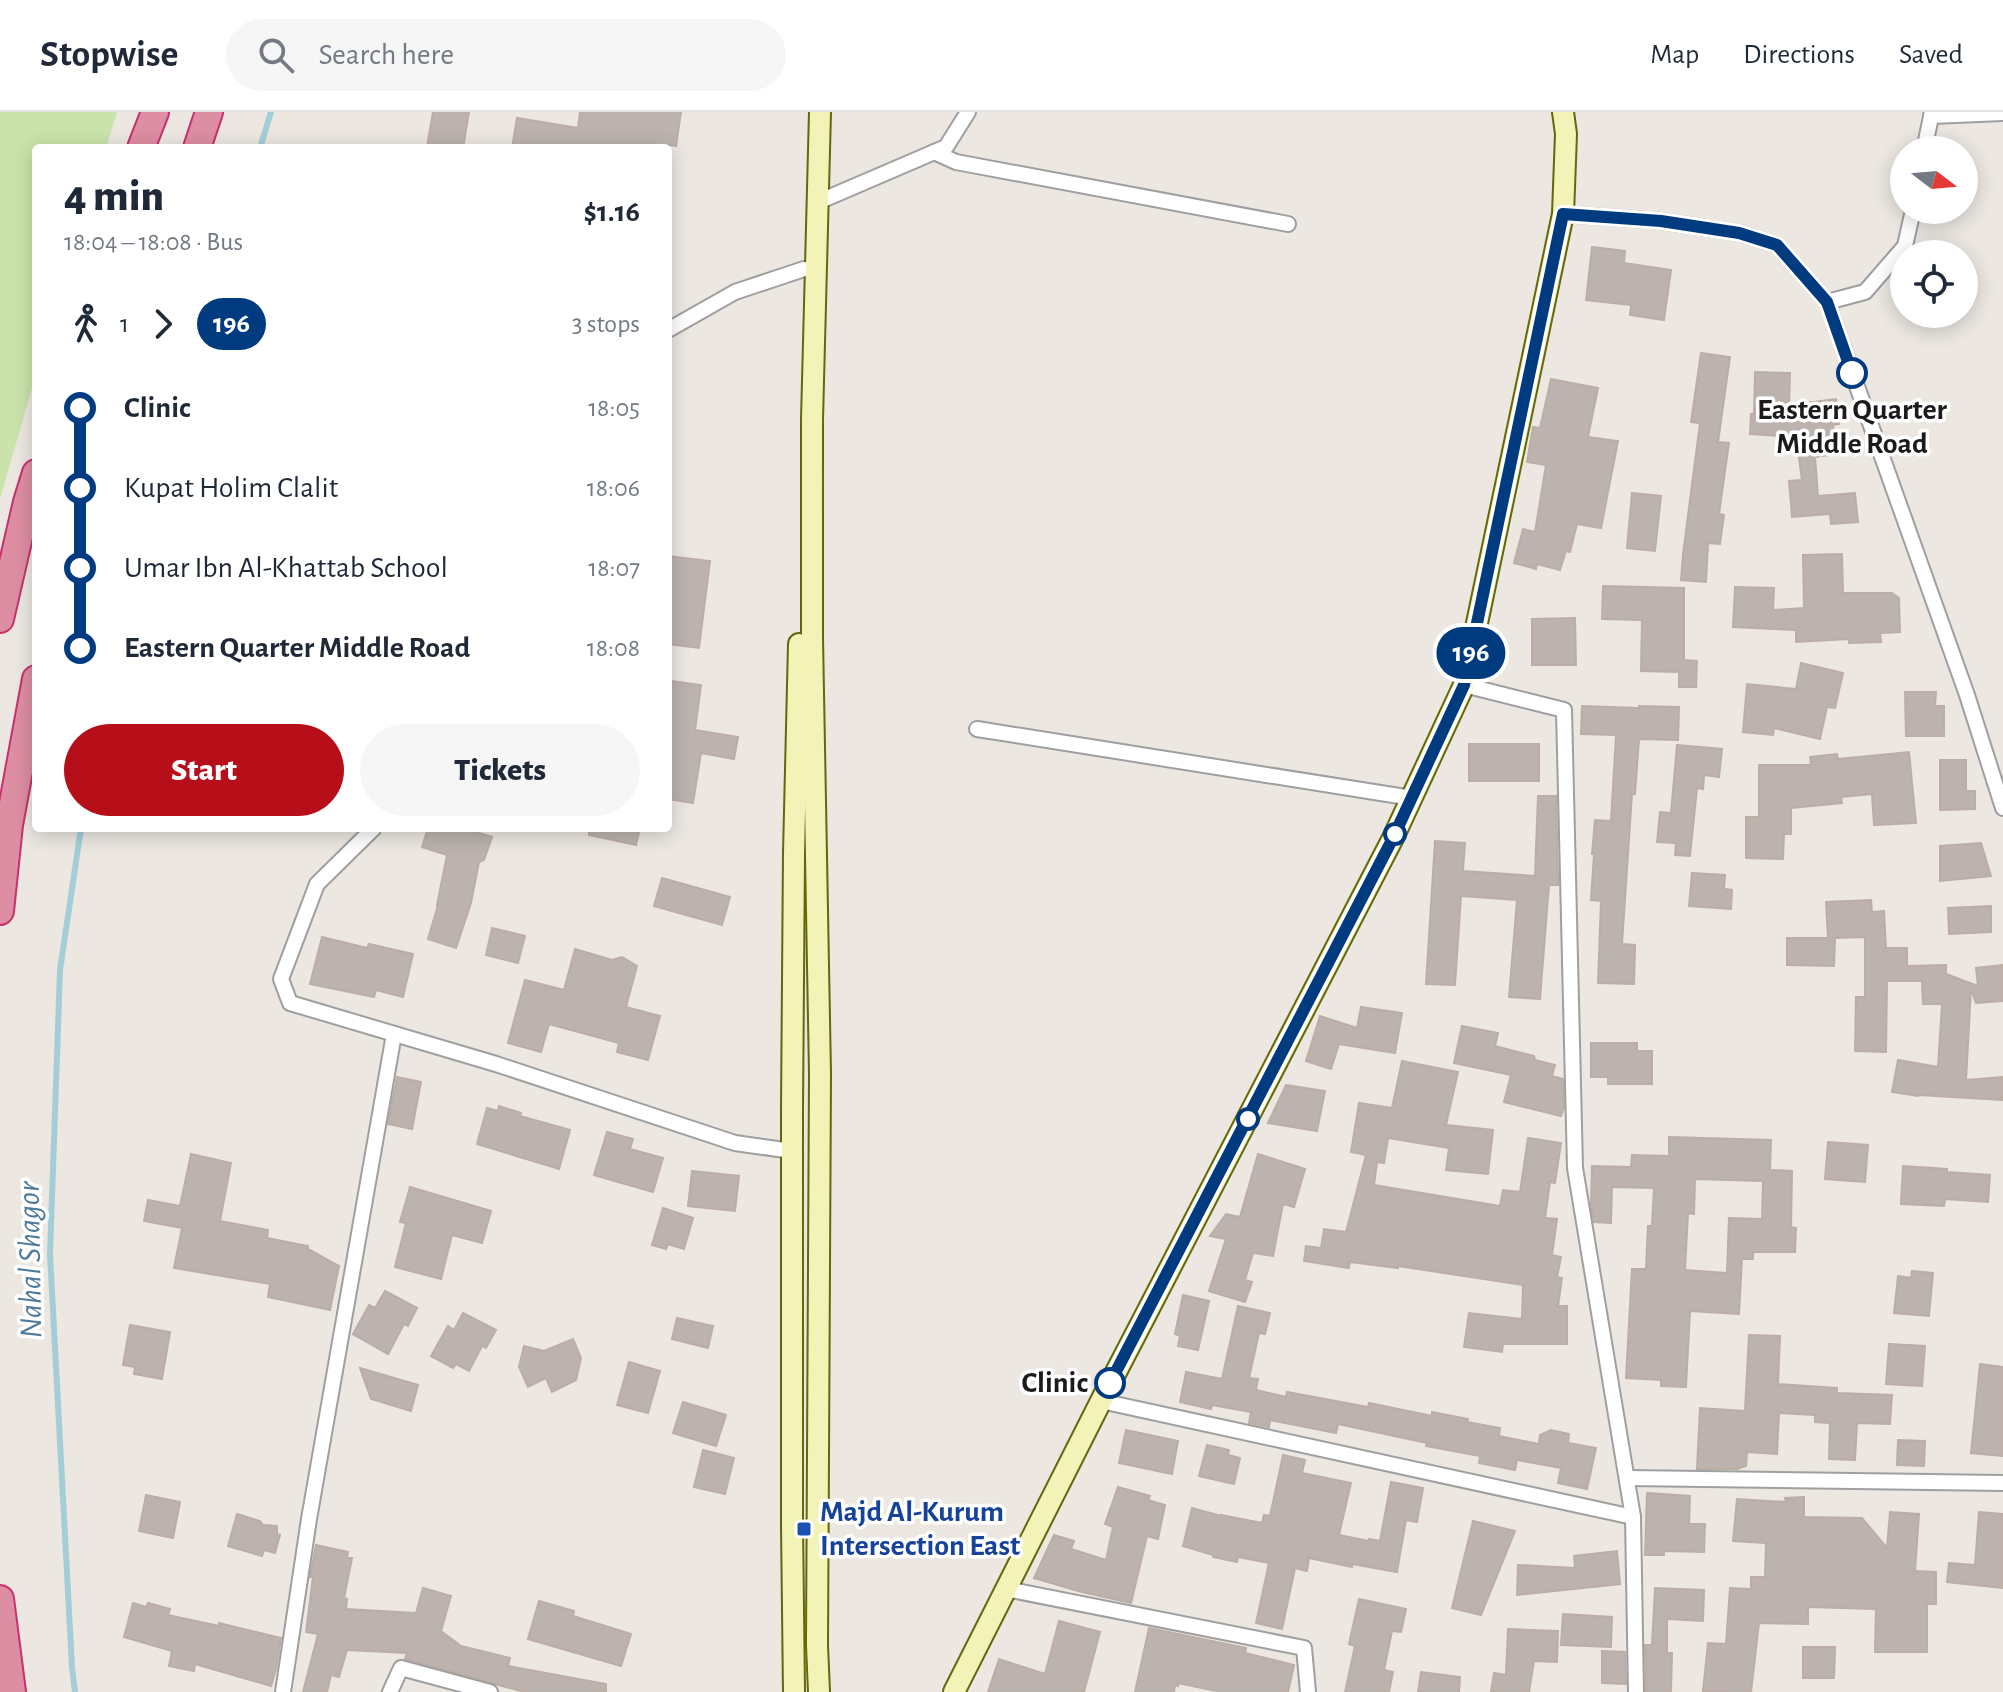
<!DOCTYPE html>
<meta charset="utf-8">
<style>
:root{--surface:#fff;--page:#f6f6f7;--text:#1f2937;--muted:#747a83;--line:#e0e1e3;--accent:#b60f1a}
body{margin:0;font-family:"Alegreya Sans",sans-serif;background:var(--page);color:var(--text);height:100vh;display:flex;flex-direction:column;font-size:30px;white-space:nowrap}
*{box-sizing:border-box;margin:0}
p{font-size:26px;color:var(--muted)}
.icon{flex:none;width:44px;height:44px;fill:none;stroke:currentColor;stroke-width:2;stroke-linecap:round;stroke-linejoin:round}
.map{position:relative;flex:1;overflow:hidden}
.panel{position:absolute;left:32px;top:32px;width:640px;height:688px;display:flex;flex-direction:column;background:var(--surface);border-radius:8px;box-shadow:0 4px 20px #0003}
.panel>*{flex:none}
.badge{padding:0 16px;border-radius:26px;font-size:28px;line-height:52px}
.needle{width:52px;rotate:106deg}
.buttons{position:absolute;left:1890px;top:24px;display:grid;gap:16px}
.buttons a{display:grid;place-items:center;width:88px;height:88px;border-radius:50%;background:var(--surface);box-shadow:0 4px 20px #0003;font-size:40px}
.map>.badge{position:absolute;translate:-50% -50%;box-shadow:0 0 0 4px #fff}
.legs{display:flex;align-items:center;gap:12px;height:88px;padding:0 32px;font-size:26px}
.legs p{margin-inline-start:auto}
.summary{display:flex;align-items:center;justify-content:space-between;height:136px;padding:0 32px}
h1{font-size:44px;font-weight:800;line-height:60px}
.action{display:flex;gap:16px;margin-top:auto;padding:16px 32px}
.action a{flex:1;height:92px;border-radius:48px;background:var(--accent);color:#fff;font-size:32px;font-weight:800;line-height:92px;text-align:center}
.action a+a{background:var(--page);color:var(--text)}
ul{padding:0 32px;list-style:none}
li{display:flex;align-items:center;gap:28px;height:80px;font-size:30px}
li i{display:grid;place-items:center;width:12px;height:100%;margin:0 10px;background:currentColor}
li i::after{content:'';width:20px;height:20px;margin:-10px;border:6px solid;border-radius:50%;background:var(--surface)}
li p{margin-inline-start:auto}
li:first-child i{background:linear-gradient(#0000 50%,currentColor 0)}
li:last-child i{background:linear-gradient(currentColor 50%,#0000 0)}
header{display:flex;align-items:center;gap:48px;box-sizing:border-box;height:112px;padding:0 40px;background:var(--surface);border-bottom:2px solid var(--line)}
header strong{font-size:38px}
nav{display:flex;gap:44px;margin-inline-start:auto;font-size:28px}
.search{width:560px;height:72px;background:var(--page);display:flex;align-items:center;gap:20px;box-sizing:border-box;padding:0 28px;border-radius:44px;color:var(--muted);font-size:30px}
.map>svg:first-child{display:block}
</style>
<header>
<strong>Stopwise</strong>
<div class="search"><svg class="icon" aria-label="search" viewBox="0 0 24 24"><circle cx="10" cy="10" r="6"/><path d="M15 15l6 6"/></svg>Search here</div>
<nav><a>Map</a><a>Directions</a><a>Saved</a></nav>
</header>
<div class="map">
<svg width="2003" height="1580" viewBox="0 0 2003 1580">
<rect width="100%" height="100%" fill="#ece7e1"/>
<path fill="#cae3aa" d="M0 0H117L106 36H36V262L0 387Z"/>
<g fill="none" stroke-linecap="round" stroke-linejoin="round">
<g stroke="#a4ced6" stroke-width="6">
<path d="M260 36 271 0"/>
<path d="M75 1580 72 1555 50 1142 60 858 81 716"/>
</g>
</g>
<g fill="#bcb3ae" stroke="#bcada5" stroke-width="2" fill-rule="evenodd">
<path d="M433 0H469L463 36 427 35Z"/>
<path d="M580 0H681L676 34 670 33 669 36H512L517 6 578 16Z"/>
<path d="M1592 135 1625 139 1624 151 1671 158 1664 208 1630 203 1631 193 1586 188Z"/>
<path d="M1701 241 1730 245 1718 330 1729 331 1719 402 1724 403 1720 432 1708 431 1706 470 1681 468 1683 442 1700 311 1691 310Z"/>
<path d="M1755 260 1790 261 1789 293 1836 287 1839 312 1833 313 1837 342 1815 345 1818 384 1855 381 1858 410 1831 412 1830 402 1792 405 1789 369 1802 368 1796 325 1750 322 1751 302H1754Z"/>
<path d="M1551 267 1598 276 1588 325 1618 329 1601 416 1577 412 1570 440 1566 439 1560 458 1537 452 1536 457 1514 451 1523 417 1535 420 1546 353 1527 350 1533 315 1540 316Z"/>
<path d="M1632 381 1661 384 1655 439 1627 436Z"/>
<path d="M1842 442 1843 481H1892L1899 486 1900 520 1880 521 1881 530 1849 531V527L1796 530V518L1733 515 1735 475 1774 476 1773 498 1804 496 1803 443Z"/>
<path d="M668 444 710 449 699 536 668 532Z"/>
<path d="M1603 474 1684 476V548L1697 549 1696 575H1679V560L1641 559 1642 508 1602 507Z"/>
<path d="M1575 506 1576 553H1532V507Z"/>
<path d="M1801 551 1843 561 1835 596 1827 595 1820 627 1774 616 1773 623 1743 620 1747 572 1796 577Z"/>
<path d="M671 569 701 573 695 618 738 625 734 647 701 641 693 691 668 687V590Z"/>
<path d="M1905 580H1936L1935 594H1944V624H1906Z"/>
<path d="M1582 594 1639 596V594L1679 595 1678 628 1639 627 1635 682H1632L1622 832 1635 833 1634 872 1598 871 1601 789 1591 788 1594 742H1592L1595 708 1611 709 1616 623 1581 622Z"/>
<rect x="1469" y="632" width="70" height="37"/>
<path d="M1677 633 1722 637 1719 665 1704 663 1703 677 1697 676 1690 744 1675 743 1676 731 1657 730 1660 700 1671 701Z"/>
<path d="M1909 640 1916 711 1874 713 1872 682 1841 685 1842 691 1791 696V722H1784L1783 747 1746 746V705H1759V653H1811L1810 645 1837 642 1838 647Z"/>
<path d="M1940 648H1966V679H1975V697L1940 698Z"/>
<path d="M1538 684H1556L1558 766V773H1549L1540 887 1509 885 1517 788 1461 784 1455 873 1426 872 1435 729 1465 731 1463 759 1535 764Z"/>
<path d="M428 716H463L492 725 484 748 479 750 471 791 456 836 428 827 438 793H437L447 743 422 735Z"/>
<path d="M589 716H640L636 733 589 723Z"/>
<path d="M1981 731 1991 764 1940 769V734Z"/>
<path d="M1692 761 1725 763 1724 777 1732 778 1731 797 1689 794Z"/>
<path d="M662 766 730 785 722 813 654 794Z"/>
<path d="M1871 788 1872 800 1884 799 1886 836H1907V854L1946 853V862L1978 874 1976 856 2003 853V889L1976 891 1971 877 1966 968 2003 965V988L1919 983 1918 984 1892 980 1898 948 1938 955 1942 892H1923L1922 869H1887L1886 940 1855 939 1856 885H1865V825L1835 826 1834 854 1787 853V826H1828L1826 790Z"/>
<path d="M1991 794V820L1949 822 1948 796Z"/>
<path d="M492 816 525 824 518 851 486 843Z"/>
<path d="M322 825 367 836 369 832 413 842 403 885 376 878 374 885 310 872Z"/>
<path d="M575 837 612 848 622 845 637 854 626 895 660 904 648 948 617 940 619 931 549 912 541 940 508 931 525 868 564 878Z"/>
<path d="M1361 895 1402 901 1395 941 1339 932 1331 957 1306 949 1320 904 1357 916Z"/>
<path d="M1462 914 1498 921 1495 934 1534 944 1535 948 1555 953 1552 964 1563 967 1564 995 1561 1004 1504 990 1511 963 1454 951Z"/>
<path d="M1591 931H1637V939H1652V972H1608V965H1591Z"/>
<path d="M1402 949 1458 960 1446 1013 1493 1018 1488 1062 1446 1058 1449 1036 1388 1026 1384 1051 1377 1050 1374 1073 1500 1094 1503 1078 1520 1080 1528 1026 1561 1031 1555 1071 1550 1070 1545 1106 1557 1107 1552 1143 1561 1145 1557 1165 1562 1166 1558 1194H1567V1232H1503L1502 1240 1464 1235 1469 1201 1522 1207 1523 1173 1398 1154V1156L1350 1150 1349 1156 1304 1149 1306 1134 1321 1136 1324 1117 1346 1120 1366 1043 1351 1040 1359 991 1392 996Z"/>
<path d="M397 965 421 970 412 1017 388 1012Z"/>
<path d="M1286 973 1325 979 1317 1019 1268 1011Z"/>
<path d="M499 994 521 1001 520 1004 570 1018 559 1057 477 1032 487 996 498 999Z"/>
<path d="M607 1020 633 1027 630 1037 663 1046 653 1080 594 1063Z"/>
<path d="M1669 1025 1771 1028 1770 1058 1792 1059 1791 1115 1796 1116 1795 1140H1753V1147H1742L1739 1202 1690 1199 1686 1275 1661 1274V1268L1626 1266 1632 1157H1646L1648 1114H1652L1654 1076 1612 1075 1611 1111 1594 1110 1591 1093 1592 1054 1631 1055 1632 1043 1669 1044ZM1695 1067 1763 1069 1762 1107 1729 1106 1727 1161 1685 1158 1688 1101 1694 1102Z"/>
<path d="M1828 1030 1868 1033 1865 1070 1825 1067Z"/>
<path d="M191 1042 231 1051 220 1109 268 1118 267 1126 308 1134V1137L339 1154 330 1198 268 1185 270 1172 174 1156 182 1116 144 1109 148 1088 180 1094Z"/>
<path d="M1258 1042 1305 1057 1294 1095 1283 1092 1273 1144 1253 1141 1245 1168 1252 1170 1245 1190 1209 1179 1226 1127 1210 1124 1226 1102 1240 1105Z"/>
<path d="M1903 1054 1947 1057V1060L1990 1063 1988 1090 1945 1087 1944 1094 1901 1092Z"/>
<path d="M692 1059 739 1064 735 1099 688 1094Z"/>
<path d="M410 1075 491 1099 482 1131 452 1123 441 1167 395 1155 406 1111 400 1110Z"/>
<path d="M663 1096 693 1106 684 1137 668 1132 666 1137 652 1133Z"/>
<path d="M1912 1159 1933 1161 1929 1204 1894 1201 1898 1164 1911 1166Z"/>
<path d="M385 1179 417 1196 408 1214 404 1212 388 1242 353 1222 369 1193 375 1196Z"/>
<path d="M1183 1183 1209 1189 1198 1238 1178 1234 1180 1224 1175 1222Z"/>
<path d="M1238 1194 1270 1201 1265 1222 1259 1221 1249 1266 1258 1267 1256 1278 1286 1285 1287 1280 1368 1295 1369 1291 1432 1304V1300L1468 1307 1467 1310 1500 1316 1499 1324 1539 1332 1540 1323 1551 1318 1569 1322 1568 1331 1596 1336 1587 1377 1558 1371 1561 1356 1517 1348 1515 1358 1479 1351 1480 1344 1426 1334 1427 1331 1338 1312 1336 1321 1270 1308 1269 1315 1249 1311 1251 1300 1212 1293 1211 1297 1180 1290 1186 1260 1222 1267Z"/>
<path d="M463 1201 496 1218 486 1236 482 1234 469 1259 456 1252 453 1256 431 1244 448 1214 454 1218Z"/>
<path d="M677 1206 713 1214 708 1236 672 1227Z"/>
<path d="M130 1213 170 1220 162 1267 134 1262 135 1255 123 1253Z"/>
<path d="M1749 1223 1780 1224 1778 1272 1837 1276V1281L1892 1283 1890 1312 1857 1311 1855 1348 1829 1347 1830 1311 1815 1310V1303L1779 1301 1777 1342 1747 1340 1746 1354 1737 1357H1697L1700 1296 1745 1299Z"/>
<path d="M573 1227 581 1246 576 1268 552 1280 546 1266 528 1275 519 1255 524 1234 544 1239Z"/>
<path d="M1889 1232 1925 1234 1922 1274 1886 1272Z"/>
<path d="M629 1250 660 1259 648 1301 617 1293Z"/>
<path d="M1980 1252 2003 1255V1344L1971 1341Z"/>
<path d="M360 1256 418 1273 411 1299 371 1287Z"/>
<path d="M683 1290 726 1303 716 1334 673 1321Z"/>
<path d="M1126 1318 1178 1329 1172 1362 1119 1351Z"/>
<path d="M1898 1328 1925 1329 1924 1354 1897 1353Z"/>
<path d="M1207 1333 1229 1338 1228 1343 1240 1346 1234 1372 1199 1364Z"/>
<path d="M703 1338 734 1346 725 1382 694 1375Z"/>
<path d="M1283 1343 1305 1348 1302 1361 1351 1371 1339 1423 1369 1429V1427L1380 1429 1391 1370 1423 1376 1417 1410 1406 1408 1397 1460 1352 1452V1455L1309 1446 1307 1459 1295 1456 1282 1517 1256 1511 1269 1451 1238 1445 1237 1450 1213 1445V1443L1183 1434 1192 1396 1221 1404V1403L1262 1411 1264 1403 1270 1404Z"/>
<path d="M1118 1375 1150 1384 1148 1388 1165 1393 1158 1427 1147 1424 1131 1491 1082 1480 1034 1466 1054 1423 1074 1429 1071 1437 1106 1448 1113 1415 1105 1412Z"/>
<path d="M1647 1381 1690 1384 1689 1412H1705L1704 1440 1664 1439V1443H1645Z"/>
<path d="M146 1383 180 1390 173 1426 139 1419Z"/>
<path d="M1804 1385V1405L1862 1406 1887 1436 1890 1400 1919 1402 1915 1459 1936 1460V1492H1927V1540H1875L1876 1497 1808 1495V1512L1759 1511 1751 1580 1703 1579 1708 1531 1726 1532 1730 1476 1751 1477V1465H1765L1766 1431 1733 1429 1737 1387 1786 1390 1785 1386Z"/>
<path d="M1979 1400 2003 1402V1476L1947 1470 1949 1451 1975 1453Z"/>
<path d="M237 1402 260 1409 263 1413 277 1414V1422L280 1423 275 1441 264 1438 262 1444 228 1434Z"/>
<path d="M1473 1409 1515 1419 1481 1503 1452 1496Z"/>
<path d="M316 1433 348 1440 347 1446H352L344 1486 347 1487 346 1497 416 1501 423 1476 451 1484 441 1519 461 1534 510 1546 508 1554 606 1572V1580H524L405 1547 407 1541 347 1538 339 1565 331 1563 327 1580H303L318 1522 306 1520 313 1465H310Z"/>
<path d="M1617 1439 1620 1472 1517 1483 1518 1453 1575 1456 1574 1444Z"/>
<path d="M1655 1476 1704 1478 1703 1509 1667 1507V1541H1672L1671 1580H1646L1645 1533H1652Z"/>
<path d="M1359 1487 1406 1497 1401 1520 1392 1519 1384 1558 1393 1560 1389 1580H1345L1355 1534 1349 1532Z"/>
<path d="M539 1489 574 1499 573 1504 631 1522 621 1554 528 1527Z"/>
<path d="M133 1491 146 1495 148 1491 170 1497 168 1503 219 1514V1511L281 1526 276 1557 271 1574 195 1552 194 1559 169 1554 172 1539 124 1525Z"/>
<path d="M1563 1502 1612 1505 1611 1535 1561 1533Z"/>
<path d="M1059 1509 1100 1520 1084 1580H988L999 1547 1045 1562Z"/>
<path d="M1149 1516 1246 1536 1245 1541 1294 1553 1288 1580H1221L1178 1571V1574L1175 1573 1174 1580H1135Z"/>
<path d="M1508 1517 1558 1519 1557 1550 1534 1549 1529 1580H1491L1494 1561 1506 1563Z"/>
<path d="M1803 1535H1835L1834 1566H1803Z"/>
<path d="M1602 1539 1625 1540 1626 1572 1602 1571Z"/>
<path d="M1421 1560 1460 1565 1459 1580H1418Z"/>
</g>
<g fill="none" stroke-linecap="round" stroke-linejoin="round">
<defs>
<g id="street">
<path d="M1931 4 2003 1"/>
<path d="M1924 38 1932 0"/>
<path d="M934 40 956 50 1288 112"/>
<path d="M818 90 946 35 968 0"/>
<path d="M1563 102 1661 109 1739 121 1777 133 1827 190 1967 583 2003 696"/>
<path d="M1827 190 1865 180 1905 134 1913 98"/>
<path d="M668 218 735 180 804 157"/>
<path d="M1464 573 1564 598 1575 1056 1633 1405 1636 1580"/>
<path d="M977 617 1412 686"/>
<path d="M374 716 317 772 281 867 290 891 496 952 735 1031 792 1039"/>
<path d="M1101 1289 1633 1405"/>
<path d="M1627 1366 2003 1371"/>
<path d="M1006 1477 1304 1536 1308 1580"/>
<path d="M283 1580 309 1407 394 922"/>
<path d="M390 1580 401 1556 490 1580"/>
</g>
<g id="secondary">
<path d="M794 1580 792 1413V997L794 741 799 532"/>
<path d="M819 1580 817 1533 820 962 812 526V308L820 0"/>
<path d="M954 1580 1101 1289 1393 726 1464 573 1563 102 1566 22 1563 0"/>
</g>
<g id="highway">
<path d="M141 36 155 0"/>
<path d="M197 36 209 0"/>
<path d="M0 507 27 390 36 361"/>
<path d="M0 799 9 713 36 567"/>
<path d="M0 1487 12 1580"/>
</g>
</defs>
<use href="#street" stroke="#9f9f9f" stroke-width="18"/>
<use href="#secondary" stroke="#63670d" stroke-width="24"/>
<use href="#highway" stroke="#c7316e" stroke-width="30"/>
<use href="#street" stroke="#fff" stroke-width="14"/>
<use href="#secondary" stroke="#f3f3b7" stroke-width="20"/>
<use href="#highway" stroke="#de8ea2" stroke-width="26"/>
</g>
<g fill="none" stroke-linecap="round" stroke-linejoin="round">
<defs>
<path id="line-1" d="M1110 1271 1393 726 1464 573 1563 102 1661 109 1739 121 1777 133 1827 190 1852 261"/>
</defs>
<use href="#line-1" stroke="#fff" stroke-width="18"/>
<use href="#line-1" stroke="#003b80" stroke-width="12"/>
</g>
<g fill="#fff" stroke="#003b80" stroke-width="4">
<circle cx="1852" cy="261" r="14"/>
<circle cx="1395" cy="722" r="10"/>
<circle cx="1248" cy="1007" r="10"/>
<circle cx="1110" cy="1271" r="14"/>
</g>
<rect fill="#1a4fb4" stroke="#fff" stroke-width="3" x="796" y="1409" width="16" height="16" rx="4"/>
<g text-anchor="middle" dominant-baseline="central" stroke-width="7" stroke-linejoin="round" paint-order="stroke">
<g font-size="30" font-weight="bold" fill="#1b1b1b" stroke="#fff">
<text x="1852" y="298">Eastern Quarter<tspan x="1852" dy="34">Middle Road</tspan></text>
<text x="1088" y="1271" text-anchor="end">Clinic</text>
</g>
<g font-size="30" font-weight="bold" fill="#164399" stroke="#fff" text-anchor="start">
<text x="820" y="1400">Majd Al-Kurum<tspan x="820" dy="34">Intersection East</tspan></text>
</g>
<g font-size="32" font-style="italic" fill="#4d799b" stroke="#fff">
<text transform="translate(30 1148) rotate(-91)">Nahal Shagor</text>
</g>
</g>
</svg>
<div class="buttons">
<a><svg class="needle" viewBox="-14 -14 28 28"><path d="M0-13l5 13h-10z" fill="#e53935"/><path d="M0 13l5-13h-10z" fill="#747a83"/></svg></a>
<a><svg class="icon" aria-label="locate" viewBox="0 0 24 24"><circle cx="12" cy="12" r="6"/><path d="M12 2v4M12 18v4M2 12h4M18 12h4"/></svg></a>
</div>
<b class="badge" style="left:1471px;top:541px;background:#003b80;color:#fff">196</b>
<section class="panel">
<div class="summary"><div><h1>4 min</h1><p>18:04 – 18:08 · Bus</p></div><b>$1.16</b></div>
<div class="legs"><svg class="icon" aria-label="walk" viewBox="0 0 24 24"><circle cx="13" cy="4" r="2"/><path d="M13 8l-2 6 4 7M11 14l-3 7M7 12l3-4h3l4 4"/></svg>1<svg class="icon" aria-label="forward" viewBox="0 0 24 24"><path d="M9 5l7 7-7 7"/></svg><b class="badge" style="background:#003b80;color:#fff">196</b><p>3 stops</p></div>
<ul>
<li><i style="color:#003b80"></i><b>Clinic</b><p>18:05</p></li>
<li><i style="color:#003b80"></i><span>Kupat Holim Clalit</span><p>18:06</p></li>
<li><i style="color:#003b80"></i><span>Umar Ibn Al-Khattab School</span><p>18:07</p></li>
<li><i style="color:#003b80"></i><b>Eastern Quarter Middle Road</b><p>18:08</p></li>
</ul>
<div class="action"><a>Start</a><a>Tickets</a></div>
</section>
</div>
